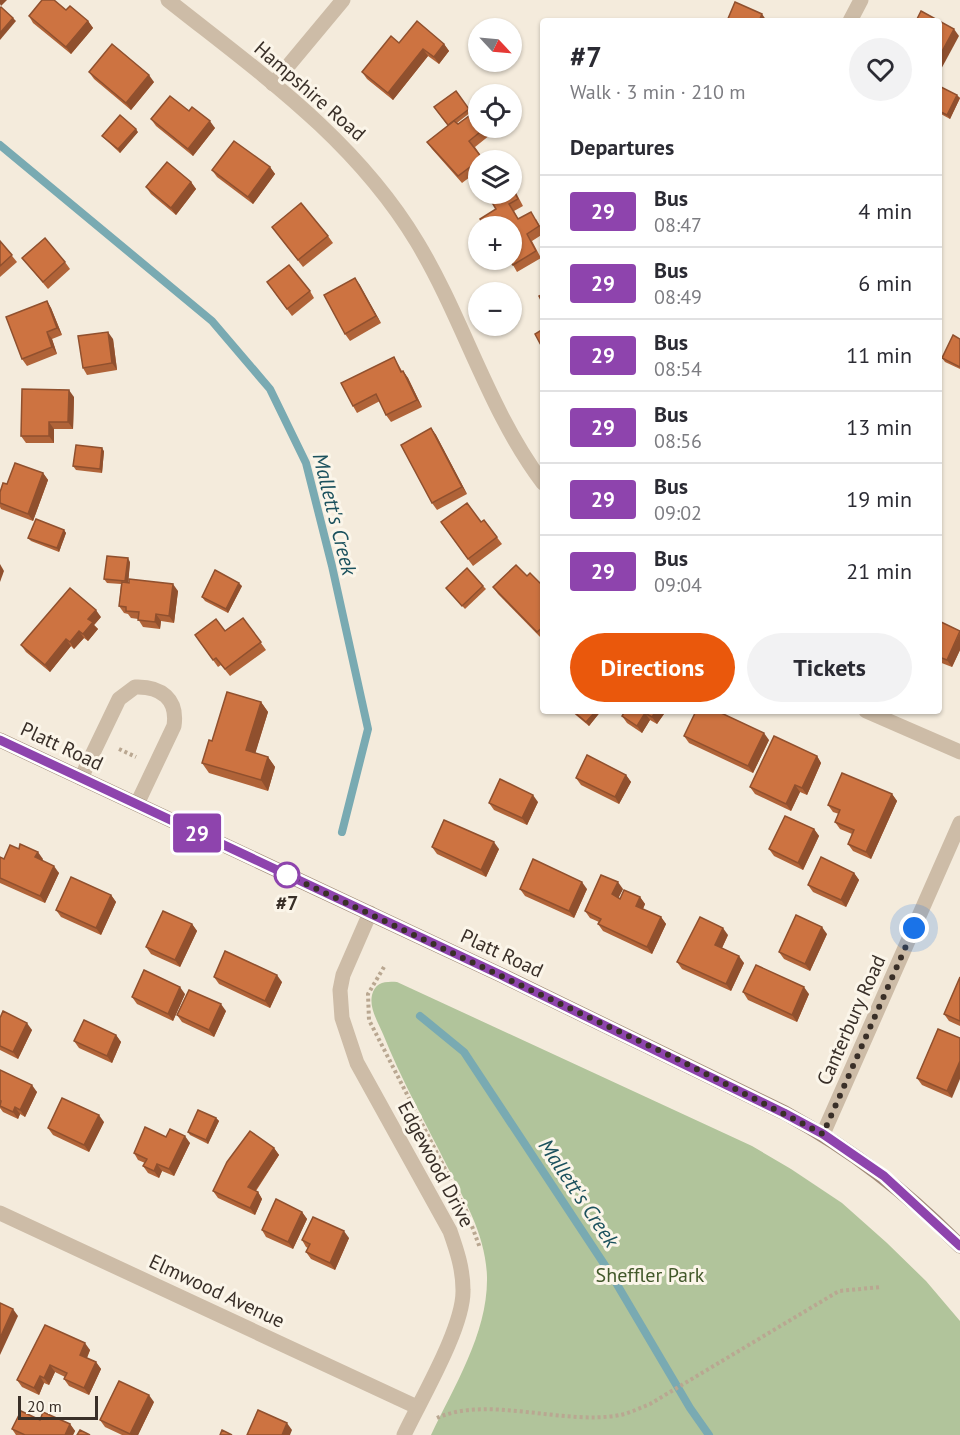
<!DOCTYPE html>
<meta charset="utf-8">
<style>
:root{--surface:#fff;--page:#f2f2f3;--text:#2b2b33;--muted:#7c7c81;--line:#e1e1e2;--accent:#ea580c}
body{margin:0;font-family:"PT Sans",sans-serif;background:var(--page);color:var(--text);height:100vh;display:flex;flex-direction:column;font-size:22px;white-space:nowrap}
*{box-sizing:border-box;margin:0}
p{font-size:20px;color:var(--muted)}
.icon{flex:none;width:33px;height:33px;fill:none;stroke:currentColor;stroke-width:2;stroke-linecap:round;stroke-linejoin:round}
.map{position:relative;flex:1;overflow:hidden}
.sheet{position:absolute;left:540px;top:18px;width:402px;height:696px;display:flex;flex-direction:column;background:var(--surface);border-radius:6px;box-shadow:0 2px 4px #0004}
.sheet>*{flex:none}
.badge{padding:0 12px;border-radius:4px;font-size:21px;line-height:39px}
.needle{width:39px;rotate:116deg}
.tools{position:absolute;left:468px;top:18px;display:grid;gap:12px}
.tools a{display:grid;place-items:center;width:54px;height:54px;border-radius:50%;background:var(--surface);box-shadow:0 2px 4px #0004;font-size:30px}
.scale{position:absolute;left:18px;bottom:15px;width:80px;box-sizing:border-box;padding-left:6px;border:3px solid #392f28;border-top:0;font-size:16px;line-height:21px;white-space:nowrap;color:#392f28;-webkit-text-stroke:4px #fbf5e9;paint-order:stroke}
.you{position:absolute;width:30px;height:30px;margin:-15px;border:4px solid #fff;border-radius:50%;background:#1a73e8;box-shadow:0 0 0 9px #1a73e833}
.map>.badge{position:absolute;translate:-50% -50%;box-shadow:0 0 0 3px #fff}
h2{padding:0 30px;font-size:22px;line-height:54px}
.round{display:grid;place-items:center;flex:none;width:63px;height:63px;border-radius:32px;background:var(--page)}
.overview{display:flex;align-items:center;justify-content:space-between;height:102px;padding:0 30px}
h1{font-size:28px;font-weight:700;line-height:45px}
.action{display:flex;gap:12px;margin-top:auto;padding:12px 30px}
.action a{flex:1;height:69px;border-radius:36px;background:var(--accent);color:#fff;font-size:24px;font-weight:700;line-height:69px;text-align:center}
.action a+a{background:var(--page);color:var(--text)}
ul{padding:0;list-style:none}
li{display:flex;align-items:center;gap:18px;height:72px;padding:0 30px;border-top:2px solid var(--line)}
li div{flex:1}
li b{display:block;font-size:22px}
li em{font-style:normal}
li .badge{min-width:66px;font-weight:700;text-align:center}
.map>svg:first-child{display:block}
</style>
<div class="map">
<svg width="960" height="1435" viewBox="0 0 960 1435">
<rect width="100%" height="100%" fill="#f4ebdc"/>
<path fill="#b1c49b" d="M397 982 752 1146 791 1169 842 1203 887 1243 926 1281 960 1321V1435H431C454 1386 488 1333 487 1277 486 1236 465 1201 447 1166 425 1122 401 1079 383 1034 378 1022 369 1008 372 995 375 982 386 981 397 982Z"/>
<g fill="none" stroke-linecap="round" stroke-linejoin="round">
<g stroke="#79aab2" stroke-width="8">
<path d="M0 145 212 321 270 389 306 463 332 566 368 729 342 832"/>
<path d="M420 1016 464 1052 612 1276 690 1408 709 1435"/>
</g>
<g stroke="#b9a791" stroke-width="4" stroke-dasharray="3 3" stroke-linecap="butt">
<path d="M119 749 136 757"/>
<path d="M384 967 368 994 369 1020 466 1210 480 1248"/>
<path d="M437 1418C488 1395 565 1426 620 1415 630 1413 640 1408 650 1404L839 1291 881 1287"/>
</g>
<g stroke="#cdbca7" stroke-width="15">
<path d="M168 0C260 73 355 139 417 242 464 320 488 410 543 483"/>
<path d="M850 21 861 0"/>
<path d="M273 84 343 0"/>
<path d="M866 711 960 752"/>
<path d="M81 778 119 699 135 687C161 686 178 699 174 726L137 804"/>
<path d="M370 913 343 975 340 990 342 1018 357 1063 450 1231C457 1251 463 1269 463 1290 464 1327 421 1399 404 1435"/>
<path d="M823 1134 960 823"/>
<path d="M0 1213 417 1407"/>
</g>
<path stroke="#a18b78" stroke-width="15" d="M0 740 501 975 785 1113C854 1151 904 1190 960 1246"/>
</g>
<g fill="#b06338">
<path d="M66 10 88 21 93 28 71 54 33 23 29 16Z"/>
<path d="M399 43 444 44 449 51 439 64 428 56 393 100 367 79 362 72Z"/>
<path d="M89 72 154 82 131 110 94 79Z"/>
<path d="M939 86 960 98 950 119 939 113Z"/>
<path d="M456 91 471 112 457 123 458 124 485 128 490 135 475 147 484 160H478V171L462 183 432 149 427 142 448 126 434 107Z"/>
<path d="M189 111 215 128 193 156 156 126 151 119Z"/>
<path d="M138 132 120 153 105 139 102 136Z"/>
<path d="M270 167 275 174 253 204 217 177 212 170Z"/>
<path d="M191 182 196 189 176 215 151 194 146 187Z"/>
<path d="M512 185 523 206 514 211 518 219H536L543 231V234L532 241 541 258 517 272 513 265 496 209 512 194Z"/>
<path d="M272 227 328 236 333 243 303 267Z"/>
<path d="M0 241 17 262 0 277Z"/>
<path d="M22 258 65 262 70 269 48 289Z"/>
<path d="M355 278 381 323 350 341 345 334Z"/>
<path d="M272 289 310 291 314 298 292 316Z"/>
<path d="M47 301 51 308 62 335 52 339 57 354 27 366 22 359Z"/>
<path d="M113 339 117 370 87 375 83 368Z"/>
<path d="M960 339V369L945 362 942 358Z"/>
<path d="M394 357 402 371H403L408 378 422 407 391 422 386 415 380 401 357 413 353 406Z"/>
<path d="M74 397 73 429H54V443H26L21 436Z"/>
<path d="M431 428 436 435 467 494 437 510 432 503Z"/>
<path d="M104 451 102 473 76 470 73 466Z"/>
<path d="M43 473 48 480 33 521 1 509 0 507V492L7 484Z"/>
<path d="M484 520 502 544 473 566 441 522H481Z"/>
<path d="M64 530 66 533 59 552 31 541 28 538Z"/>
<path d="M130 562 128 583 178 591 174 623 161 621 160 629 143 627 138 619 131 618 128 614 124 613 119 606 121 584 107 583 104 579Z"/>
<path d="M242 586 228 613 205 601 202 597Z"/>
<path d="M483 586 486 589 465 609 446 588Z"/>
<path d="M543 586V638L542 639 498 594 493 587Z"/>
<path d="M101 617 94 625 98 629 88 641 84 638 74 649 71 646 50 672 26 652 21 645Z"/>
<path d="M243 618 266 650 230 676 221 665 218 667 195 635 225 631Z"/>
<path d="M939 621 960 631V650L952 667 939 662Z"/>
<path d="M261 702 268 712 255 753 268 757 275 767 268 791 209 773 202 763 212 741Z"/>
<path d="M571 711H601L589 726Z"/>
<path d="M625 711H666L657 724 650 720 642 733 627 723 622 716Z"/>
<path d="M684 736 769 740 753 773 689 743Z"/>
<path d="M817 756 821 763 807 795 800 792 791 811 755 794 750 787Z"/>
<path d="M626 775 631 782 619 804 581 785 576 778Z"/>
<path d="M892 794 897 801 871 859 853 851 848 844 852 834 840 829 835 822 839 814 833 812 828 805Z"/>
<path d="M538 802 527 825 494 810 489 803Z"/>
<path d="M814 829 819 836 803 870 774 856 769 849Z"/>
<path d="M432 847 499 849 486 877 437 854Z"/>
<path d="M0 857 4 859H43L42 860 59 873 45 903 0 883Z"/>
<path d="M854 873 859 880 846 907 813 892 808 885Z"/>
<path d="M520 889H587L574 918 525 896Z"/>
<path d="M623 889 618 898 620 899 640 897 645 904 643 909 661 917 666 924 652 954 603 931 598 924 599 922 590 918 585 911Z"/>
<path d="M111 895 116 902 101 935 61 917 56 910Z"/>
<path d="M192 924 197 931 180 967 151 954 146 947Z"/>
<path d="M827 934 810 971 784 959 779 952Z"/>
<path d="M728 935 722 948 744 963 731 991 682 969 677 962Z"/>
<path d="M214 977 282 982 270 1008 219 984Z"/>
<path d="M960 977V1026L949 1021 944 1014Z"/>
<path d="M743 992 809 994 797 1022 748 1000Z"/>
<path d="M185 994 173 1021 137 1004 132 997Z"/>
<path d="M226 1011 214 1037 182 1022 177 1015Z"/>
<path d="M0 1018 32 1030 18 1059 0 1050Z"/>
<path d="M938 1029 952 1098 922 1085 917 1078Z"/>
<path d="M116 1035 121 1042 112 1063 79 1048 74 1041Z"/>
<path d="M0 1070 37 1092 25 1117 20 1114 18 1119 3 1112 0 1108Z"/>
<path d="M216 1118 219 1121 208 1144 190 1135 188 1132Z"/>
<path d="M104 1122 89 1152 53 1135 48 1128Z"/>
<path d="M166 1137 190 1143 174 1176 162 1171 159 1178 148 1173 143 1166 145 1163 138 1160 134 1153Z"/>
<path d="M274 1148 279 1155 256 1191 258 1192 262 1199 255 1215 218 1198 213 1191Z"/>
<path d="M302 1212 307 1219 293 1249 266 1237 262 1230Z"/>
<path d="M349 1238 335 1270 311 1259 306 1252 308 1248 306 1247 302 1240Z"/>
<path d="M45 1325 90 1350 87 1358 96 1362 101 1369 89 1395 69 1386 64 1379 65 1377 55 1372 49 1385 44 1383 39 1395 22 1387 17 1380Z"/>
<path d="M154 1402 138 1435H122L105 1427 100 1420Z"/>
<path d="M40 1420 70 1424 75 1431 73 1435H16L12 1429Z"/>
</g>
<g fill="#90502e">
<path d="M0 0H7L1 6 0 4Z"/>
<path d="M762 14 767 21H759Z"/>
<path d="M13 18 16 21 0 40V33Z"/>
<path d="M88 21 93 28 71 54 66 47Z"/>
<path d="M954 29 959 36 939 73V57Z"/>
<path d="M444 44 449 51 439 64 434 57Z"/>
<path d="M423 49 428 56 393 100 388 93Z"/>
<path d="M149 75 154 82 131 110 126 103Z"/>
<path d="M957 95 960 98 950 119 947 115Z"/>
<path d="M210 121 215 128 193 156 188 149Z"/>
<path d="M136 129 138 132 120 153 118 149Z"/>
<path d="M270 167 275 174 253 204 248 197Z"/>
<path d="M940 177 942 180 939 187V178Z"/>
<path d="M191 182 196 189 176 215 171 208Z"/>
<path d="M355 278 360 285 381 323 376 316Z"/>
<path d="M47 301 51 308 62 335 57 328Z"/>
<path d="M47 332 52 339 57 354 52 347Z"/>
<path d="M108 332 113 339 117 370 112 363Z"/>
<path d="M403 371 408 378 422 407 417 400Z"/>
<path d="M69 390 74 397 73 429 68 422Z"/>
<path d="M49 422 54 429V443L49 436Z"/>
<path d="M431 428 436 435 467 494 462 487Z"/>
<path d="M102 448 104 451 102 473 100 469Z"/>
<path d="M43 473 48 480 33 521 28 514Z"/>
<path d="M64 530 66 533 59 552 57 548Z"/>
<path d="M128 558 130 562 128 585 125 581Z"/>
<path d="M0 564 4 571 0 582Z"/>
<path d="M239 583 242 586 228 613 226 609Z"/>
<path d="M173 584 178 591 174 623 169 616Z"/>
<path d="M96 610 101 617 94 625 98 629 88 641 83 634 88 619Z"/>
<path d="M156 614 161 621 160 629 155 622Z"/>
<path d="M79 631 84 638 74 649 70 642Z"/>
<path d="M960 633V650L952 667 947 660Z"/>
<path d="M66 639 71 646 50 672 45 665Z"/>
<path d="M261 702 268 712 253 761 246 750Z"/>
<path d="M596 711H601L589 726 586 722Z"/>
<path d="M656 711H666L657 724 652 717Z"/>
<path d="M645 713 650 720 642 733 637 726Z"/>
<path d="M764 733 769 740 753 773 748 766Z"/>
<path d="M817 756 821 763 807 795 802 788Z"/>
<path d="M268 757 275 767 268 791 261 780Z"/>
<path d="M626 775 631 782 619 804 615 797Z"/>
<path d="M795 785 800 792 791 811 786 804Z"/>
<path d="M892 794 897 801 871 859 866 852Z"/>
<path d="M533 795 538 802 527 825 522 818Z"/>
<path d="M814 829 819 836 803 870 798 863Z"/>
<path d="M494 842 499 849 486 877 481 870Z"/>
<path d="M38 852 43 859 40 864 35 857Z"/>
<path d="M54 866 59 873 45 903 40 896Z"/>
<path d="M854 873 859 880 846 907 841 900Z"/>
<path d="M582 882 587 889 574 918 569 911Z"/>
<path d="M618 882 623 889 617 901 612 894Z"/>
<path d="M111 895 116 902 101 935 96 928Z"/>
<path d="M640 897 645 904 641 913 636 906Z"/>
<path d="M661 917 666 924 652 954 647 947Z"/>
<path d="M192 924 197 931 180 967 175 960Z"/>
<path d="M822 927 827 934 810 971 805 964Z"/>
<path d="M723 928 728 935 720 952 715 945Z"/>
<path d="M739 956 744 963 731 991 726 984Z"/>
<path d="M277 975 282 982 270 1008 265 1001Z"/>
<path d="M180 987 185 994 173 1021 168 1014Z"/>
<path d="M804 987 809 994 797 1022 792 1015Z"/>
<path d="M221 1004 226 1011 214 1037 209 1030Z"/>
<path d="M27 1023 32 1030 18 1059 13 1052Z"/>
<path d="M116 1035 121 1042 112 1063 107 1056Z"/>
<path d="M960 1061V1079L952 1098 947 1091Z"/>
<path d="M32 1085 37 1092 25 1117 20 1110Z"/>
<path d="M15 1107 20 1114 18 1119 13 1112Z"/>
<path d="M99 1115 104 1122 89 1152 84 1145Z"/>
<path d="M216 1118 219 1121 208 1144 206 1140Z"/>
<path d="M185 1136 190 1143 174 1176 169 1169Z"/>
<path d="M274 1148 279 1155 253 1194 248 1187Z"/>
<path d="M157 1164 162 1171 159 1178 154 1171Z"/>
<path d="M258 1192 262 1199 255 1215 250 1208Z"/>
<path d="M302 1212 307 1219 293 1249 288 1242Z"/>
<path d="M344 1231 349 1238 335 1270 330 1263Z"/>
<path d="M13 1309 18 1316 0 1355V1338Z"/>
<path d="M85 1343 90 1350 85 1362 80 1355Z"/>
<path d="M96 1362 101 1369 89 1395 84 1388Z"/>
<path d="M50 1365 55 1372 49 1385 44 1378Z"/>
<path d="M40 1376 44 1383 39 1395 34 1388Z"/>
<path d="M149 1395 154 1402 138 1435H131L130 1434Z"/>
<path d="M287 1423 292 1430 290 1435H282Z"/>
<path d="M70 1424 75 1431 73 1435H65Z"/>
</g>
<g fill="#cd7341" stroke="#90502e" stroke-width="1.5">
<path d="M42 0H54L66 10 70 6 88 21 66 47 29 16Z"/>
<path d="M735 2 762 14 759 21H727Z"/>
<path d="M1 7 13 18 0 33V8Z"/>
<path d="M921 11 954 29 939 57V21H916Z"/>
<path d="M417 21 444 44 434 57 423 49 388 93 362 72 391 36 399 43Z"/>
<path d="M112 44 149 75 126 103 89 72Z"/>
<path d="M939 86 957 95 947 115 939 111Z"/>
<path d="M456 91 469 109 448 125 434 107Z"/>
<path d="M170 96 189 111 192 107 210 121 188 149 151 119Z"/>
<path d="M473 113 478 120V128H485L469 141 482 158 458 176 427 142 454 121 458 124Z"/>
<path d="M120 115 136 129 118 149 102 136Z"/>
<path d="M234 141 270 167 248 197 212 170Z"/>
<path d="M167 162 191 182 171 208 146 187Z"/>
<path d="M512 187 518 199 509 204 518 219 531 212 539 226 527 234 536 251 513 265 509 260H512V226H485L480 219 496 209 487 194H512Z"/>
<path d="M301 203 328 236 298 260 272 227Z"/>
<path d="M45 238 65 262 43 282 22 258Z"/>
<path d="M0 241 12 255 0 266Z"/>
<path d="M289 265 310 291 287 309 267 282Z"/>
<path d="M355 278 376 316 345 334 324 295Z"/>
<path d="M543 294V304L539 296Z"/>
<path d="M47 301 57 328 47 332 52 347 22 359 6 317Z"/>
<path d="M543 329V349L535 334Z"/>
<path d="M108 332 112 363 83 368 78 336Z"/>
<path d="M953 335 960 339V367L942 358Z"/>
<path d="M394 357 401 372 403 371 417 400 386 415 376 394 353 406 341 383Z"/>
<path d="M22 389 69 390 68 422H49V436H21Z"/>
<path d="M431 428 462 487 432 503 401 445Z"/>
<path d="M76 445 102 448 100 469 73 466Z"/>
<path d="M15 463 43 473 28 514 0 503V492L3 483 7 484Z"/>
<path d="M467 503 481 522 484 520 497 537 468 559 441 522Z"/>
<path d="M36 519 64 530 57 548 28 538Z"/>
<path d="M107 556 128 558 125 581 104 579Z"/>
<path d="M516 565 527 576 530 573 543 586V627L537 632 493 587Z"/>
<path d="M467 568 483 586 462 606 446 588Z"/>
<path d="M215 570 239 583 226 609 202 597Z"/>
<path d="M129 579 173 584 169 616 156 614 155 622 138 620 139 612 126 611V607L119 606 122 582 129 583Z"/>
<path d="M70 588 96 610 88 619 93 622 83 634 79 631 70 642 66 639 45 665 21 645Z"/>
<path d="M243 618 261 642 225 669 216 658 213 660 195 635 216 619 225 631Z"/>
<path d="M939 621 960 631 947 660 939 657Z"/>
<path d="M227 692 261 702 246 750 268 757 261 780 202 763 209 740 212 741Z"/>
<path d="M573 711H596L586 722Z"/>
<path d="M625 711H656L652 717 645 713 637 726 622 716Z"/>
<path d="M696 711H717L764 733 748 766 684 736Z"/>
<path d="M774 736 817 756 802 788 795 785 786 804 750 787Z"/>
<path d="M587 755 626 775 615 797 576 778Z"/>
<path d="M842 773 892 794 866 852 848 844 854 830 835 822 840 810 828 805Z"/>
<path d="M500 779 533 795 522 818 489 803Z"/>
<path d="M785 816 814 829 798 863 769 849Z"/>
<path d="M444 820 494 842 481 870 432 847Z"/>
<path d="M20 844 38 852 35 857 54 866 40 896 0 878V857L4 859 10 845 19 849Z"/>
<path d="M821 857 854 873 841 900 808 885Z"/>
<path d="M533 859 582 882 569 911 520 889Z"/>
<path d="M601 875 618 882 612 894 620 899 624 890 640 897 636 906 661 917 647 947 598 924 601 919 585 911Z"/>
<path d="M71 877 111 895 96 928 56 910Z"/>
<path d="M163 911 192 924 175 960 146 947Z"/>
<path d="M796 915 822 927 805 964 779 952Z"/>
<path d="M700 917 723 928 715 945 739 956 726 984 677 962Z"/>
<path d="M225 951 277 975 265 1001 214 977Z"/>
<path d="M756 965 804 987 792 1015 743 992Z"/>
<path d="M144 970 180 987 168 1014 132 997Z"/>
<path d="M960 977V1021L944 1014Z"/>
<path d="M189 990 221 1004 209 1030 177 1015Z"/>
<path d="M3 1011 27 1023 13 1052 0 1046V1018Z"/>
<path d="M84 1020 116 1035 107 1056 74 1041Z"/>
<path d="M938 1029 960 1038V1061L947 1091 917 1078Z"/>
<path d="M0 1070 32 1085 20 1110 15 1107 13 1112 0 1106 1 1101 0 1100Z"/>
<path d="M62 1098 99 1115 84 1145 48 1128Z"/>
<path d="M198 1110 216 1118 206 1140 188 1132Z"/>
<path d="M145 1127 166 1137 170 1129 185 1136 169 1169 157 1164 154 1171 143 1166 147 1159 134 1153Z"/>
<path d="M250 1131 274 1148 248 1187 258 1192 250 1208 213 1191 227 1162Z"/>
<path d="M276 1199 302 1212 288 1242 262 1230Z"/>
<path d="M313 1217 344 1231 330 1263 306 1252 310 1244 302 1240Z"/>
<path d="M0 1303 13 1309 0 1338Z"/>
<path d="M45 1325 85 1343 80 1355 96 1362 84 1388 64 1379 67 1373 50 1365 44 1378 40 1376 34 1388 17 1380Z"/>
<path d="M119 1381 149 1395 130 1434 100 1420Z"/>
<path d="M258 1410 287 1423 282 1435H247Z"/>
<path d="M21 1411 40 1420 43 1412 70 1424 65 1435H25L12 1429Z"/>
<path d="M80 1430 90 1435H77Z"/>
<path d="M222 1430 232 1435H220Z"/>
</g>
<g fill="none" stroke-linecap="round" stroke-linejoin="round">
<defs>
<path id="line" d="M0 740 501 975 784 1113 823 1134 884 1176 960 1246"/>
</defs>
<use href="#line" stroke="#fff" stroke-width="14"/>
<use href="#line" stroke="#8e44ad" stroke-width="9"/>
<path stroke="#392f28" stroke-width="6" stroke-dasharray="0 10.8" d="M287 875 673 1057 823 1134 914 928"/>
</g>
<circle fill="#fff" stroke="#8e44ad" stroke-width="3" cx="287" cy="875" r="12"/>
<g text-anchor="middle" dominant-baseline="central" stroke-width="6" stroke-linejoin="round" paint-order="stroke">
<g font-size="20" fill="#392f28" stroke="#fbf5e9">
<text transform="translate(310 91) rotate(41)">Hampshire Road</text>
<text transform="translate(62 746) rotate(25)">Platt Road</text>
<text transform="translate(502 953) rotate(25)">Platt Road</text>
<text transform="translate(851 1020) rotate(-66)">Canterbury Road</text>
<text transform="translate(436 1164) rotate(62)">Edgewood Drive</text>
<text transform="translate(217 1291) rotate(25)">Elmwood Avenue</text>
</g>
<g font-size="20" font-weight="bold" fill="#392f28" stroke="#fbf5e9">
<text x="287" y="903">#7</text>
</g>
<g font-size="20" fill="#42582a" stroke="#fbf5e9">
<text x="650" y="1275">Sheffler Park</text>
</g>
<g font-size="21" font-style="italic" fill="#1b515d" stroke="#fbf5e9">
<text transform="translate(335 514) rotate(76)">Mallett's Creek</text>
<text transform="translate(579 1193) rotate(56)">Mallett's Creek</text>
</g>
</g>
</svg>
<div class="tools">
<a><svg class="needle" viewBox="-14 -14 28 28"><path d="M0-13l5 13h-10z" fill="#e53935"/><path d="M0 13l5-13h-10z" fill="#7c7c81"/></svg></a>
<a><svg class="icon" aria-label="locate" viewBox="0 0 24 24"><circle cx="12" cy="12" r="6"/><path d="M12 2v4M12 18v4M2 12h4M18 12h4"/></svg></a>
<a><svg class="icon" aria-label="layers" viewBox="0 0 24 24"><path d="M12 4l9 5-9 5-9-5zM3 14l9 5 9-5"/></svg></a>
<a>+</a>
<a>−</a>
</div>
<div class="scale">20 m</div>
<div class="you" style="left:914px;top:928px"></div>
<b class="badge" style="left:197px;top:833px;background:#8e44ad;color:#fff">29</b>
<section class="sheet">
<div class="overview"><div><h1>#7</h1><p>Walk · 3 min · 210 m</p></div><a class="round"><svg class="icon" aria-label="heart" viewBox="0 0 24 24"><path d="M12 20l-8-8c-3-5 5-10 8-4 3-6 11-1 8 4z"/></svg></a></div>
<h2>Departures</h2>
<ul>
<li><span class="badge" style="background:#8e44ad;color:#fff">29</span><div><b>Bus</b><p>08:47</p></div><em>4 min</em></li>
<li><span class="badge" style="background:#8e44ad;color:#fff">29</span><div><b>Bus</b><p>08:49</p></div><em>6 min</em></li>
<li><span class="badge" style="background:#8e44ad;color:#fff">29</span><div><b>Bus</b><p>08:54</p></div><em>11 min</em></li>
<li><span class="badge" style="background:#8e44ad;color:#fff">29</span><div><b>Bus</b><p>08:56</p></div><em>13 min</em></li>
<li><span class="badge" style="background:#8e44ad;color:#fff">29</span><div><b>Bus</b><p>09:02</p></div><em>19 min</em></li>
<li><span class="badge" style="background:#8e44ad;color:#fff">29</span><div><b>Bus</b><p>09:04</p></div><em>21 min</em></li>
</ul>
<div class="action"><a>Directions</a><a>Tickets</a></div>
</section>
</div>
